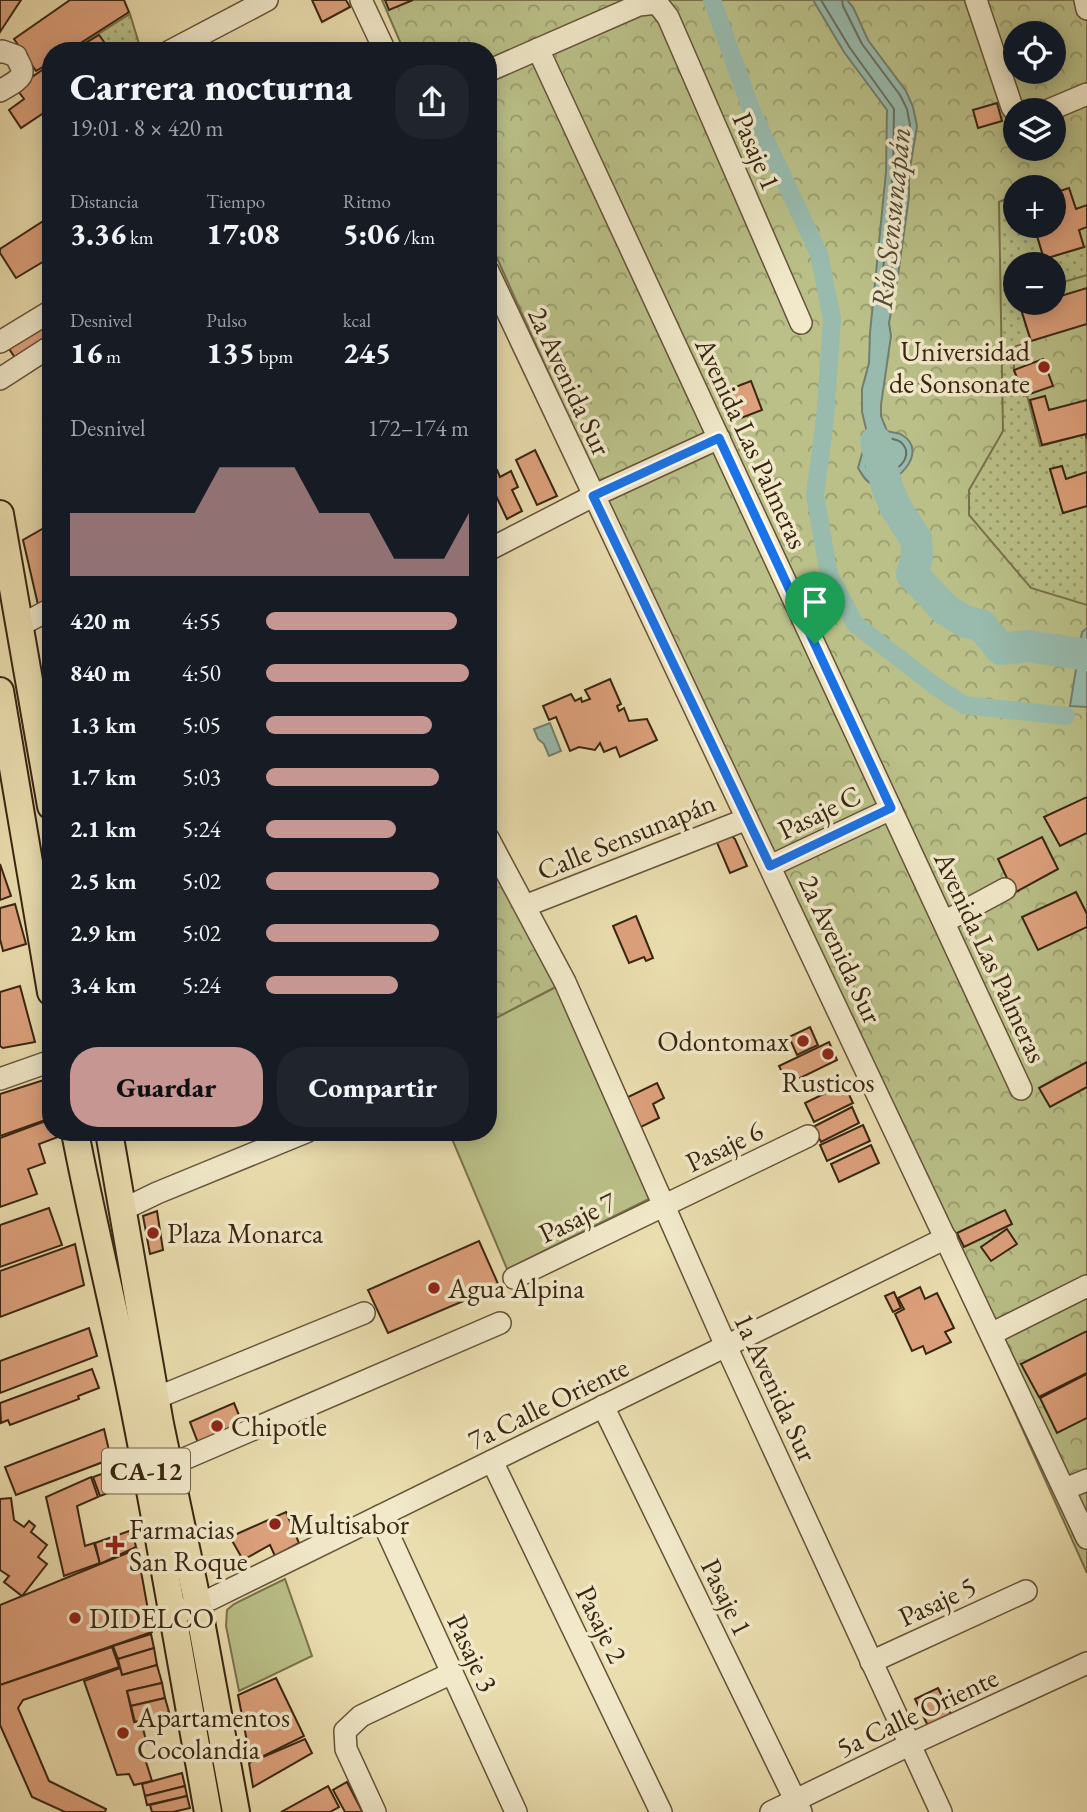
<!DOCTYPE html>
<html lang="es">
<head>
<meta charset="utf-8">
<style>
	:root { --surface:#171b24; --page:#20242c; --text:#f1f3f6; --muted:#9ea1a6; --accent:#c59692 }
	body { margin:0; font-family:"EB Garamond",serif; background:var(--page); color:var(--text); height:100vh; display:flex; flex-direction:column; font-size:26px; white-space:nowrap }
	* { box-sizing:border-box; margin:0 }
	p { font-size:23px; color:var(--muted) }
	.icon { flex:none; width:38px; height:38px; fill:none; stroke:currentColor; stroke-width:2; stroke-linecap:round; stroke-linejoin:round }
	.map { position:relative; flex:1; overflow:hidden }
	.sheet { position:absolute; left:42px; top:42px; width:455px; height:1099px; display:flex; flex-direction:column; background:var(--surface); border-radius:28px; box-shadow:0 4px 18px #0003 }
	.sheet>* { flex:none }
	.tools { position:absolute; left:1003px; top:21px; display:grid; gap:14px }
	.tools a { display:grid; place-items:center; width:63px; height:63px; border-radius:50%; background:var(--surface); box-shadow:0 4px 18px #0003; font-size:35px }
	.pin { position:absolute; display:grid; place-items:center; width:60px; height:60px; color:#fff; margin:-72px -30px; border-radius:50% 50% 50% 0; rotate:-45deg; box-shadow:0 0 7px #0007 }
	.pin .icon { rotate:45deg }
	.round { display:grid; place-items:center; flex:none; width:74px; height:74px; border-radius:28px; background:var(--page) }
	.overview { display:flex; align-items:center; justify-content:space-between; height:119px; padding:0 28px }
	h1 { font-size:38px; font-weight:800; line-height:52px }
	.metrics { display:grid; grid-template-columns:repeat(3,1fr); gap:10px; height:119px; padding:7px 28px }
	.metrics div { display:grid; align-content:center }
	.metrics b { font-size:30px; font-weight:800 }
	.metrics small { font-size:19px; font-weight:400 }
	.metrics p { font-size:19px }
	.chart { height:196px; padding:14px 28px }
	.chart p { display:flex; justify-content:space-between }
	.chart svg { width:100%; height:126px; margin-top:7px; fill:var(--accent); opacity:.7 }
	.cta { display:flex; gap:14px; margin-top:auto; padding:14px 28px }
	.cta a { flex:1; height:80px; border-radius:28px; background:var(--accent); color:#111; font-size:28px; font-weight:800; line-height:80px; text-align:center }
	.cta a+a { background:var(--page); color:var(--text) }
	ul { padding:0 28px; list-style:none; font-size:23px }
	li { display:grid; grid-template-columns:112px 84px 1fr; align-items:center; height:52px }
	li i { height:18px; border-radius:9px; background:var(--accent) }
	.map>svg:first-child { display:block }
	.grass { fill:#bac088; stroke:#7a724c; stroke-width:2 }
	.forest { fill:url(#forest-crowns); stroke:#7a724c; stroke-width:2; fill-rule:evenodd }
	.garden { fill:url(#garden-dots); stroke:#7a724c; stroke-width:2 }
	.water { fill:#98bbae; stroke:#727f6f; stroke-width:2 }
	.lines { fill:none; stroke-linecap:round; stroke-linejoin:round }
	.shore { stroke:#687060; stroke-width:2 }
	.canal { stroke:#98bbae; stroke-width:18 }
	.river { stroke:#98bbae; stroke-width:32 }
	.building { fill:#dda17c; stroke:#392511; stroke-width:2 }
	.minor-casing { stroke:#655338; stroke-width:24 }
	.major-casing { stroke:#392511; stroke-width:30 }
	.minor { stroke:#f1e9ca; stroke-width:21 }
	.major { stroke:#eaddae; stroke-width:26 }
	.route-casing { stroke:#fff; stroke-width:14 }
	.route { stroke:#1a73e8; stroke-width:9 }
	.poi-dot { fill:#8f2418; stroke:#f1e9ca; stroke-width:2.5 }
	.labels { text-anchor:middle; stroke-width:7; stroke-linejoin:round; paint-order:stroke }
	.shield { fill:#f1e9ca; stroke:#706048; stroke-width:2 }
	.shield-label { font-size:26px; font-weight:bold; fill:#392511 }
	.street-label { font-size:28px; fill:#392511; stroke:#f1e9ca }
	.poi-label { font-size:28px; fill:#392511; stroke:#f1e9ca; text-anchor:start }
	.water-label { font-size:30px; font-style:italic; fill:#514a38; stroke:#f1e9ca }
</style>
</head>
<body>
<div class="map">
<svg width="1087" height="1812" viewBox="0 0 1087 1812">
	<defs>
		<pattern id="forest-crowns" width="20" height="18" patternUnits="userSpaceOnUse" patternTransform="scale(1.75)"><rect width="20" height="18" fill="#bac088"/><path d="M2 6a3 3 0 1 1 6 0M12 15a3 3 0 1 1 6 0" fill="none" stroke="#989c6e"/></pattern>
		<pattern id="garden-dots" width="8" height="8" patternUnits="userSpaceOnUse" patternTransform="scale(1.75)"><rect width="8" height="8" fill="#bac088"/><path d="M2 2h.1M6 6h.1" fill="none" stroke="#989c6e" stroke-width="1.8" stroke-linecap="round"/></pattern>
	</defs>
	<rect width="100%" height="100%" fill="#eaddae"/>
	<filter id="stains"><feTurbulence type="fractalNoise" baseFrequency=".00286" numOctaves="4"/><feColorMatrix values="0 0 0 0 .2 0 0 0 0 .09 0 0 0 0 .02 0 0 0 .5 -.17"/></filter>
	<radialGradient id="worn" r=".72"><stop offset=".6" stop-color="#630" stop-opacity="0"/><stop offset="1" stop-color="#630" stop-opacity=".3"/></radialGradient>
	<g class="grass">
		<path d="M558,986l93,212 -144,71 -55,-130 -2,-7h38v-110z"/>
		<path d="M285,1579l27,77 -73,35 -13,-65 1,-16 7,-6z"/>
	</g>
	<g class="forest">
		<path d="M382,0h705v1573l-599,-1335v-187h-84zM1015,33h39v39h-39zM1015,110h39v39h-39zM1015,187h39v39h-39zM1015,264h39v39h-39z"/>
		<path d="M488,838l77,144 -77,40z"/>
	</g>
	<g class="garden">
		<path d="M130,14l10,33 -5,4h-64z"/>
		<path d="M1015,195v31h19l10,33 43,-13v29l-33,10v-21h-39v39h4l12,38 -17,6v23l10,26 3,-1 13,51 46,-12 1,38 -21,7 -4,-13 -12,4 13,43 24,-7v99l-56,-17 -62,-73v-25l34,-59 -4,-229z"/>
	</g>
	<g class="water">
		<path d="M813,0h34l6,7 15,33 38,51 7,16 4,19 -8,48v23l-11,78 -9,48 2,13 -10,69v11l6,15c5,2 11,1 15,4 29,17 -9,54 -29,49 -7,-1 -11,-10 -15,-16l4,-14 7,-13 -7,-29v-23l7,-26 1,-30 16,-161 1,-62 -43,-58z"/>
		<path d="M1087,628v79l-17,-1 12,-74z"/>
		<path d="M550,723l11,28 -12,5 -5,-12 -6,-5 -4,-10z"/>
	</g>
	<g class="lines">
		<g class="shore">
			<path d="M821,0l29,48 44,61 -1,63 -12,117 4,3 3,-2 3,-16 11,-78v-23l8,-48 -3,-16 -7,-14 -38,-51 -19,-38 -1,-6"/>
			<path d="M878,435c5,2 18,4 21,6 3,1 6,6 7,9 3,16 -19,25 -31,28l-3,-2 -6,-10z"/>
		</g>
		<path class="canal" d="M712,0l39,109 68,145 13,65 -7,100 -10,76 14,80 26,49 80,62 29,19 102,11"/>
		<path class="river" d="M876,442l11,45 9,21 20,31 1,18 -5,17 34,36 20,12 15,3 20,24 26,-3 60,9"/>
	</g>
	<g class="building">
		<path d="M0,0h21l-21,32z"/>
		<path d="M70,0h54l5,12 -61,39h-17v11l-15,9 -22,-32z"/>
		<path d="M312,0h34l4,7 -28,15z"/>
		<path d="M385,0h28l-24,10z"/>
		<path d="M99,35l8,11 -7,5h-18l-3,-4z"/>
		<path d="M51,64v44l-30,20 -12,-18 15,-11 -8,-11z"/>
		<path d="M997,103l5,18 -24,7 -5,-18z"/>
		<path d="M1069,188l7,21 11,-4v22l-8,3 5,17 -40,12 -10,-33h20v-33z"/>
		<path d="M51,216v41l-35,21 -16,-25v-4z"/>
		<path d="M1087,288v36l-56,17 -12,-38h35v-5z"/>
		<path d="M51,318v23l-34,20 -11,-17z"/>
		<path d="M1043,359l10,27 -29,10 -10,-26z"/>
		<path d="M751,381l11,29 -26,10 -11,-29z"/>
		<path d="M1045,396l4,14 38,-10v39l-1,-5 -44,11 -12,-45z"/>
		<path d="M535,450l22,46 -20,9 -21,-45z"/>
		<path d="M1062,466l4,13 21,-7v34l-24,7 -13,-44z"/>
		<path d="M497,470l3,7 11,-6 7,16 -6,3 10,21 -15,8 -19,-40v-5z"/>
		<path d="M51,524v79l-12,6 -16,-69z"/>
		<path d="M610,679l11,25 -4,2 2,5 5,-3 5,13 18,-2 10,21 -37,17 -4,-10 -12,5 -4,-9 -5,7 -16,-3 -9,4 -14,-34 -7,3 -6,-14 28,-12 4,7 6,-3 1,4 8,-3 -5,-9z"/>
		<path d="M1087,797v36l-27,13 -16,-29z"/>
		<path d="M729,834l6,5 12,27 -17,7 -15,-35z"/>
		<path d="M1042,837l16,32 -44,24 -16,-34z"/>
		<path d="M0,864l11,32 -11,4z"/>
		<path d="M1076,892l11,22v13l-49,23 -16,-33z"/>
		<path d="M15,904l11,40 -23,7 -3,-12v-31z"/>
		<path d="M636,916l17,42 -7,3 -2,-4 -15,6 -16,-37z"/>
		<path d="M20,986l15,56 -32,6 -3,-2v-54z"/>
		<path d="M810,1027l8,18 -21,10 -8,-18z"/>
		<path d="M829,1042l8,18 -49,24 -9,-18z"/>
		<path d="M1087,1062v25l-37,20 -11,-19z"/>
		<path d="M47,1079l4,13v26l-51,18v-42z"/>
		<path d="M657,1083l7,15 -11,6 6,14 -20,10 -13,-30z"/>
		<path d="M844,1084l9,19 -39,19 -9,-19z"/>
		<path d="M852,1107l7,16 -38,19 -8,-15z"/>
		<path d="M51,1119v13h5l2,5 -19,7 6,19 -17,6 9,25 -37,13v-69z"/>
		<path d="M863,1125l7,16 -43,20 -7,-16z"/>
		<path d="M871,1145l8,18 -40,19 -8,-18z"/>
		<path d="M49,1208l13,37 -62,22v-42z"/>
		<path d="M1005,1210l7,14 -48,23 -7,-14z"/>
		<path d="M157,1211l6,39 -13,4 -7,-38z"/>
		<path d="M1007,1229l10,15 -26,17 -10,-14z"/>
		<path d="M479,1241l20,45 -111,47 -20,-43z"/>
		<path d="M75,1244l9,41 -84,32v-46z"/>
		<path d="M920,1287l5,12 12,-6 17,35 -9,4 6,10 -25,12 -3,-8 -11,5 -17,-37 9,-5 -6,-11z"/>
		<path d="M894,1292l7,16 -8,4 -8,-16z"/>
		<path d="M89,1328l8,28 -97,37v-32z"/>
		<path d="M1087,1331v42l-48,24 -18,-33z"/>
		<path d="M92,1369l7,19 -21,8 1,3 -69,26 -2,-5 -7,3 -1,-20z"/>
		<path d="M1087,1374v44l-30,15 -17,-35z"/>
		<path d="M234,1403l11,27 -45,18 -10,-26z"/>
		<path d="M104,1429l7,30 -95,36 -11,-28z"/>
		<path d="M118,1468l7,19 -25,9 -7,-19z"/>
		<path d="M91,1477l7,20 -21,9 8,40 9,-3 6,20 -36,13 -18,-79z"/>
		<path d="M11,1498l3,22 10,7 5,-6 6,5 -4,6 16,13 -9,12 9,7 -25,32 -18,-14 5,-6 -9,-6v-71z"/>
		<path d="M286,1512l13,31 -24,13 -5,-11 -27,15 -13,-23z"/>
		<path d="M132,1530l4,17 -36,17 -5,-21z"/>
		<path d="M137,1549l15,83 -152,53v-80z"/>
		<path d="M151,1634l3,14 -36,11 -5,-13z"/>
		<path d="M112,1647l7,20 -96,33 -5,8 31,73 57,28 -1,3h-40l-33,-15 -32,-72v-40z"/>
		<path d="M154,1648l3,17 -35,10 -4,-16z"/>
		<path d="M157,1665l5,18 -35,8 7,31 7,-1 6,23 -6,2 11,35 -18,4 -5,-11 -12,1 -33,-94 36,-13 2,7z"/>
		<path d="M276,1678l28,58 -53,26 -13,-67z"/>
		<path d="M162,1683l3,15 -34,8 -4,-15z"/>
		<path d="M938,1688l13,26 -23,12 -13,-27z"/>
		<path d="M165,1698l4,14 -34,10 -4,-16z"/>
		<path d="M305,1739l7,14 -59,34 -4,-24z"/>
		<path d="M182,1773l3,13 -40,10 -3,-12z"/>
		<path d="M347,1782l15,29 -1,1h-16l-12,-22z"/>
		<path d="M185,1786l2,10 -40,9 -2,-9z"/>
		<path d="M328,1786l11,21 -9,5h-49z"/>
		<path d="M187,1796l3,12 -17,4h-21l-2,-7z"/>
	</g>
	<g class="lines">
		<defs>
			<g id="minor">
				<path d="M361,0l24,51"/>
				<path d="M976,0l36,107 3,4"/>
				<path d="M1085,0l2,9"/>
				<path d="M538,49l483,1040"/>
				<path d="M170,51l97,-51"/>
				<path d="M0,52l2,-1 14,5c1,4 7,12 6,16 0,8 -16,15 -22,19"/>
				<path d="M488,71l151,-66 18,-2 11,14 133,306"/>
				<path d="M1049,110l38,-16"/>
				<path d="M488,271l599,1267"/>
				<path d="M0,342l51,-31"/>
				<path d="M0,379l51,-33"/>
				<path d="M488,550l105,-54 126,-58"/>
				<path d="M19,626l32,-17"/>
				<path d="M488,838l77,144 161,364 215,466"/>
				<path d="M770,866l121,-57"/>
				<path d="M525,906l222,-87"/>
				<path d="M944,922l61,-33"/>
				<path d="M0,1079l51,-18"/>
				<path d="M124,1209l33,-16 149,-61"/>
				<path d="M514,1278l294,-142"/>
				<path d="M991,1334l96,-48"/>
				<path d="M156,1398l208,-85"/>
				<path d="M603,1406l198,406"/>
				<path d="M492,1461l169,351"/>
				<path d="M170,1465l330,-142"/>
				<path d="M1065,1489l22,-9"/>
				<path d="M380,1516l136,296"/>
				<path d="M184,1610l27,-11 735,-361"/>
				<path d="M871,1662l155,-71"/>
				<path d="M375,1812l-29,-63 -1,-18 16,-15 91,-43"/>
				<path d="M771,1812l138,-67 178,-82"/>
			</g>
			<g id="major">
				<path d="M0,514l51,292"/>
				<path d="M0,691l51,301"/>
				<path d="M75,1132c16,84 37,167 54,250 29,143 53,287 79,430"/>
				<path d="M109,1132l51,292 38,181 38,207"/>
			</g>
		</defs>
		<use href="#minor" class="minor-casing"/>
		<use href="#major" class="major-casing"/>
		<use href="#minor" class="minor"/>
		<use href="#major" class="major"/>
	</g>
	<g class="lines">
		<defs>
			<path id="route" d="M719,438l172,370 -121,58 -177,-370z"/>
		</defs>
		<use href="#route" class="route-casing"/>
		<use href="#route" class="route"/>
	</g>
	<g class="poi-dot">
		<circle cx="1044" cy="367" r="7"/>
		<circle cx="803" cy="1041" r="7"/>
		<circle cx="828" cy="1054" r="7"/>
		<circle cx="153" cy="1233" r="7"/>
		<circle cx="434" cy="1288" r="7"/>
		<circle cx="217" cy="1426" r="7"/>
		<circle cx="275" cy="1524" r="7"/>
		<path d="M111.5 1534.5h7v7h7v7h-7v7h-7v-7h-7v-7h7z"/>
		<circle cx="75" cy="1618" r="7"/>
		<circle cx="123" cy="1733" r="7"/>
	</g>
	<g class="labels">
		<rect class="shield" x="102" y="1448.5" width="88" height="45" rx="5"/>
		<g class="shield-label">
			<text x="146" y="1480">CA-12</text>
		</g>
		<g class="street-label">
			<text transform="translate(757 151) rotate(67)" y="10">Pasaje 1</text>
			<text transform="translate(570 381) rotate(65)" y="10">2a Avenida Sur</text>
			<text transform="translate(752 443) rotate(65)" y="10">Avenida Las Palmeras</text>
			<text transform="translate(819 812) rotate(-26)" y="10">Pasaje C</text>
			<text transform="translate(626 836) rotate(-22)" y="10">Calle Sensunapán</text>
			<text transform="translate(841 949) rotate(65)" y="10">2a Avenida Sur</text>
			<text transform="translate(991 957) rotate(65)" y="10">Avenida Las Palmeras</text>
			<text transform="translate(724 1146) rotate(-26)" y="10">Pasaje 6</text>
			<text transform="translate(577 1217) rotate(-26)" y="10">Pasaje 7</text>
			<text transform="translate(776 1387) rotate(65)" y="10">1a Avenida Sur</text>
			<text transform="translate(548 1403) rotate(-26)" y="10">7a Calle Oriente</text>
			<text transform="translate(727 1597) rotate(64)" y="10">Pasaje 1</text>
			<text transform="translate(937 1601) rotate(-25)" y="10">Pasaje 5</text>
			<text transform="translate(602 1624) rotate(64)" y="10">Pasaje 2</text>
			<text transform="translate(473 1653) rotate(65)" y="10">Pasaje 3</text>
			<text transform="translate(917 1712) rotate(-25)" y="10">5a Calle Oriente</text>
		</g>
		<g class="poi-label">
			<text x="1030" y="361" text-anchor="end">Universidad<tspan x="1030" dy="32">de Sonsonate</tspan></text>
			<text x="789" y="1051" text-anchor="end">Odontomax</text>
			<text x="828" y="1092" text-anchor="middle">Rusticos</text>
			<text x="167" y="1243">Plaza Monarca</text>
			<text x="448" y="1298">Agua Alpina</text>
			<text x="231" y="1436">Chipotle</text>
			<text x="289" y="1534">Multisabor</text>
			<text x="129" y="1539">Farmacias<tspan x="129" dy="32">San Roque</tspan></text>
			<text x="89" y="1628">DIDELCO</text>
			<text x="137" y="1727">Apartamentos<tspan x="137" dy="32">Cocolandia</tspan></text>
		</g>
		<g class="water-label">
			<text transform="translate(891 218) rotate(-84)" y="10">Río Sensunapán</text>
		</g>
	</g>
	<rect width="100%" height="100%" filter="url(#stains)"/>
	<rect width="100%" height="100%" fill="url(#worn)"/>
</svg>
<div class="tools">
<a><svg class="icon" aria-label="locate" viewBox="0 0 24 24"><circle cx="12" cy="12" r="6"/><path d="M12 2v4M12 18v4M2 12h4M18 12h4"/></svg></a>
<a><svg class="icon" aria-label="layers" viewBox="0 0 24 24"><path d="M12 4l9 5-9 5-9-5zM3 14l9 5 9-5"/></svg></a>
<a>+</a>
<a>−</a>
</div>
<div class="pin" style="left:815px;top:644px;background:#1e9e55"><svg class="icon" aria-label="arrive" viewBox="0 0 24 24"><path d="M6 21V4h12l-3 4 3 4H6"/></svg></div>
<section class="sheet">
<div class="overview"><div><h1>Carrera nocturna</h1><p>19:01 · 8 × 420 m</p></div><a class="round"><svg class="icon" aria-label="share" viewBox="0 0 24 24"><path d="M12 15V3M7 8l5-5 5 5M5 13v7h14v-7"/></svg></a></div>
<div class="metrics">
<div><p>Distancia</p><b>3.36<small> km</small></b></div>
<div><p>Tiempo</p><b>17:08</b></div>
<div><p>Ritmo</p><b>5:06<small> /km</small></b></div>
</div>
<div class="metrics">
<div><p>Desnivel</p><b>16<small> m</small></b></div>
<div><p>Pulso</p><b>135<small> bpm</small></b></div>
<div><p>kcal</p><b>245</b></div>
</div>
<div class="chart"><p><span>Desnivel</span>172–174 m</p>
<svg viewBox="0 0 160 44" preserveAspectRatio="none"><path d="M0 44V22L10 22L20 22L30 22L40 22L50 22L60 6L70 6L80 6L90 6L100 22L110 22L120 22L130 38L140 38L150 38L160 22V44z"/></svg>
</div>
<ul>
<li><b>420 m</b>4:55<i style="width:94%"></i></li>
<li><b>840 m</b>4:50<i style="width:100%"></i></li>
<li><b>1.3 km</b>5:05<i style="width:82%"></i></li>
<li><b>1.7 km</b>5:03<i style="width:85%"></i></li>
<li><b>2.1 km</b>5:24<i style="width:64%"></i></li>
<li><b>2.5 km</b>5:02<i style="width:85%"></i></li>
<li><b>2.9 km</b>5:02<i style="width:85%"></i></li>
<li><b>3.4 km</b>5:24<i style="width:65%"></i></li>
</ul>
<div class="cta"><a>Guardar</a><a>Compartir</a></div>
</section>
</div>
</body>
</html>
